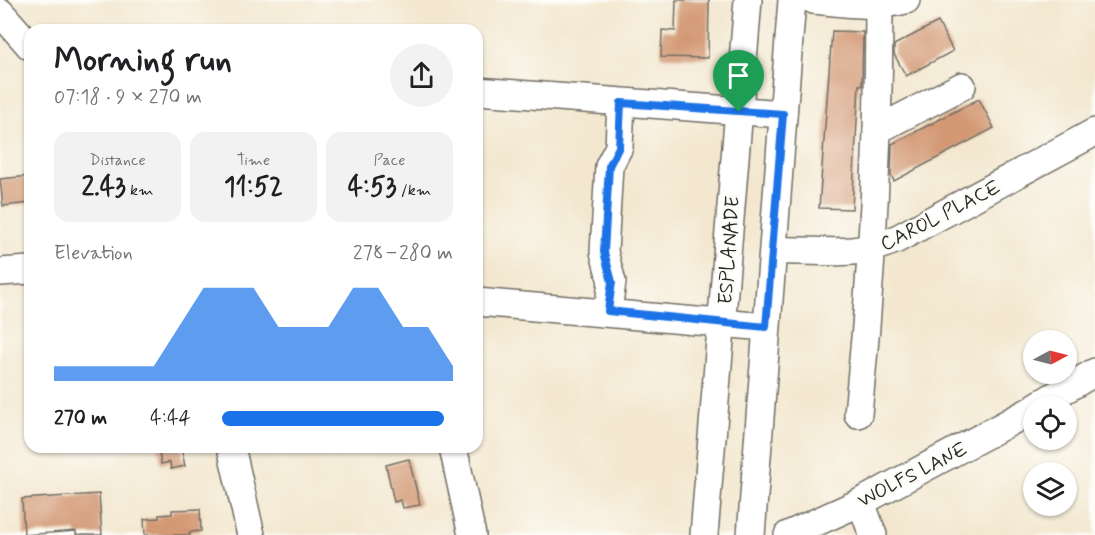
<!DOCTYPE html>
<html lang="en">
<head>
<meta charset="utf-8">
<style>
	:root { --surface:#fff; --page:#f2f2f2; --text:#202124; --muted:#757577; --accent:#1a73e8 }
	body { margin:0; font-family:Mynerve,sans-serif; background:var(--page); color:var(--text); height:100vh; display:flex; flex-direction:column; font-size:22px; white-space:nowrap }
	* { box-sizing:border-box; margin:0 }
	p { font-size:20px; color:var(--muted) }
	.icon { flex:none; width:33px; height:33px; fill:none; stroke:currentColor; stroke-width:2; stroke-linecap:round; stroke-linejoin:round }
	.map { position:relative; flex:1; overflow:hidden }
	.side { position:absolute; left:24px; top:24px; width:459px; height:429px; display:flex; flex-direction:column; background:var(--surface); border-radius:18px; box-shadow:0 2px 4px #0004 }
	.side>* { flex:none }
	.needle { width:39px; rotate:83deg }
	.buttons { position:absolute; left:1023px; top:330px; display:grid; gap:12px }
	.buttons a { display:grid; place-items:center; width:54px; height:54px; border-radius:50%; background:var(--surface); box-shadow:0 2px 4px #0004; font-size:30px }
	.pin { position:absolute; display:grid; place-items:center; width:51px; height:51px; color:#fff; margin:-62px -26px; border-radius:50% 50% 50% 0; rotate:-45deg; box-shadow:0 0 6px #0007 }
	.pin .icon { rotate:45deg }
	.round { display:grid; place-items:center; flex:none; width:63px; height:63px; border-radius:32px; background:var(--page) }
	.summary { display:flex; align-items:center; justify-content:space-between; height:102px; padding:0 30px }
	h1 { font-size:33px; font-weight:700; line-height:45px }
	.stats { display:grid; grid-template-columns:repeat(3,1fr); gap:9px; height:102px; padding:6px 30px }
	.stats div { display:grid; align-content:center; border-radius:15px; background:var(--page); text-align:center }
	.stats b { font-size:26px; font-weight:700 }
	.stats small { font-size:16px; font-weight:400 }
	.stats p { font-size:16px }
	.chart { height:168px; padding:12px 30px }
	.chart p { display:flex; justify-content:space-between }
	.chart svg { width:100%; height:108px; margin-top:6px; fill:var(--accent); opacity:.7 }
	ul { padding:0 30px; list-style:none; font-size:20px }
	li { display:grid; grid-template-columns:96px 72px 1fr; align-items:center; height:45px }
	li i { height:15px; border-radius:8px; background:var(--accent) }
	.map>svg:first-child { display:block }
	.building { fill:#d39975 }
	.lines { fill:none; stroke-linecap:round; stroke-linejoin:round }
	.minor-casing { stroke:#716d64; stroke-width:30 }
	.minor { stroke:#fff; stroke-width:27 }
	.route-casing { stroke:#fff; stroke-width:12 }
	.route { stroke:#1a73e8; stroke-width:8 }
	.labels { text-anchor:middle; stroke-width:5; stroke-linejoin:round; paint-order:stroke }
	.street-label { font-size:20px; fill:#2b2b2b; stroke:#fdfcf7 }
</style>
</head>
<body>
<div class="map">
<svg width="1095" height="535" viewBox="0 0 1095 535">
	<rect width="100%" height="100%" fill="#fdfcf7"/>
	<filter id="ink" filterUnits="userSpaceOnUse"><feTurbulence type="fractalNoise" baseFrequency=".0167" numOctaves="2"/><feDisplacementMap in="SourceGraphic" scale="12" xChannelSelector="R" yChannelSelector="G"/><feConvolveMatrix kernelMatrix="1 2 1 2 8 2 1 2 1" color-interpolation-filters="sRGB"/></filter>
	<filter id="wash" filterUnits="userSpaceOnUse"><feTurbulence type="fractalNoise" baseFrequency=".008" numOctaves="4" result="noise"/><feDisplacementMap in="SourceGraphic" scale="24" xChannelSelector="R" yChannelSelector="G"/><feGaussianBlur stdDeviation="1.35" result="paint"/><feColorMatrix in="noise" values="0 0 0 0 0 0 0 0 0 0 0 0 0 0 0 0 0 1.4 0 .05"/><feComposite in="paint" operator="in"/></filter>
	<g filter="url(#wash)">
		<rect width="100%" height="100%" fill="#f3e7cf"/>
		<g id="blocks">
			<g class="building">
				<path d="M676,0h33l-1,58 -47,-1 1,-27 13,1z"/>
				<path d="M938,22l15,29 -47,25 -12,-22v-9z"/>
				<path d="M832,31l31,1 -1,53h-3l-7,124 -33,-1z"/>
				<path d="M979,99l15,29 -100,53 -3,-6 1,-31z"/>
				<path d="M30,176v27l-27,3 -3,-27z"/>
				<path d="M158,447h23l4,19 -14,3 -1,-7 -9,2z"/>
				<path d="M409,459l11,46 -17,3 -2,-8 -7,2 -8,-37z"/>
				<path d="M99,494l3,41h-26v-4l-52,4 -2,-36z"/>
				<path d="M200,509l1,22 -11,1v3h-45l-1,-16 15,-1v-3l13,-1v-4z"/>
			</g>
		</g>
	</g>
	<g filter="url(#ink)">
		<use href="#blocks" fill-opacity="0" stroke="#716d64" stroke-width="1.5"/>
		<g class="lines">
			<defs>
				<g id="minor">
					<path d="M813,0c32,3 61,8 93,0"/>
					<path d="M0,12l30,34"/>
					<path d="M477,91l306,23"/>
					<path d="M877,130l85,-44"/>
					<path d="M774,251c48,-2 75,8 121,-11l200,-108"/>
					<path d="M0,272l30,-2"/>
					<path d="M477,302l289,25"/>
					<path d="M608,311l4,-29 -8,-30 5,-86 10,-19 2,-44"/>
					<path d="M1037,406l58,-34"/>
					<path d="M858,414c14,-136 21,-273 21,-409"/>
					<path d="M231,447l20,88"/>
					<path d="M453,447l19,88"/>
					<path d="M861,502l12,33"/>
					<path d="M704,535l44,-535"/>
					<path d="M751,535l41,-535"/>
					<path d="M788,535l73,-33 173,-93"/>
				</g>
			</defs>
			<use href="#minor" class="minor-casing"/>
			<use href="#minor" class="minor"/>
		</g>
	</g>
	<g class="lines" filter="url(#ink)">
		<defs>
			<path id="route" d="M621,103l162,11 -17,213 -158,-16 4,-29 -8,-30 5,-86 10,-19z"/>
		</defs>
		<use href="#route" class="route-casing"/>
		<use href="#route" class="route"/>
	</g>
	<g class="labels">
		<g class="street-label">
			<text transform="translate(940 215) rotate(-27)" y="7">CAROL PLACE</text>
			<text transform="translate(728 250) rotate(-86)" y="7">ESPLANADE</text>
			<text transform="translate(912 474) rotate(-27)" y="7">WOLFS LANE</text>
		</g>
	</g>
</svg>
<div class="buttons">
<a><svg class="needle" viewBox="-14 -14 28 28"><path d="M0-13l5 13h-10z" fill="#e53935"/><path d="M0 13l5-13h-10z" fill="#757577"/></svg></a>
<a><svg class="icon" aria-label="locate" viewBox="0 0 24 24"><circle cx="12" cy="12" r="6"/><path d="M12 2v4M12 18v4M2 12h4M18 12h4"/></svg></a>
<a><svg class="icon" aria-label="layers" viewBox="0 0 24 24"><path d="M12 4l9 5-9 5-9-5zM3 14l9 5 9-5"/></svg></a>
</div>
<div class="pin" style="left:739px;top:112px;background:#1e9e55"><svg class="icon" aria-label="arrive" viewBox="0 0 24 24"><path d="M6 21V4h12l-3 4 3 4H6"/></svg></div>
<section class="side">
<div class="summary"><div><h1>Morning run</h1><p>07:18 · 9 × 270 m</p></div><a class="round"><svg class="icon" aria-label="share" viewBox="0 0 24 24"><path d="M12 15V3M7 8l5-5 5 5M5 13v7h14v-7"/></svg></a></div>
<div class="stats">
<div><p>Distance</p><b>2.43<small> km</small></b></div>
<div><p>Time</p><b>11:52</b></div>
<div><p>Pace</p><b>4:53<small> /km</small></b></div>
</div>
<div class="chart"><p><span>Elevation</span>278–280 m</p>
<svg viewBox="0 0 160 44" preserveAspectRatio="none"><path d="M0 44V38L10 38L20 38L30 38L40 38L50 22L60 6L70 6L80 6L90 22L100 22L110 22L120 6L130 6L140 22L150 22L160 38V44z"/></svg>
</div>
<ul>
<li><b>270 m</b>4:44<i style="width:96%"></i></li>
</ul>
</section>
</div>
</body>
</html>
